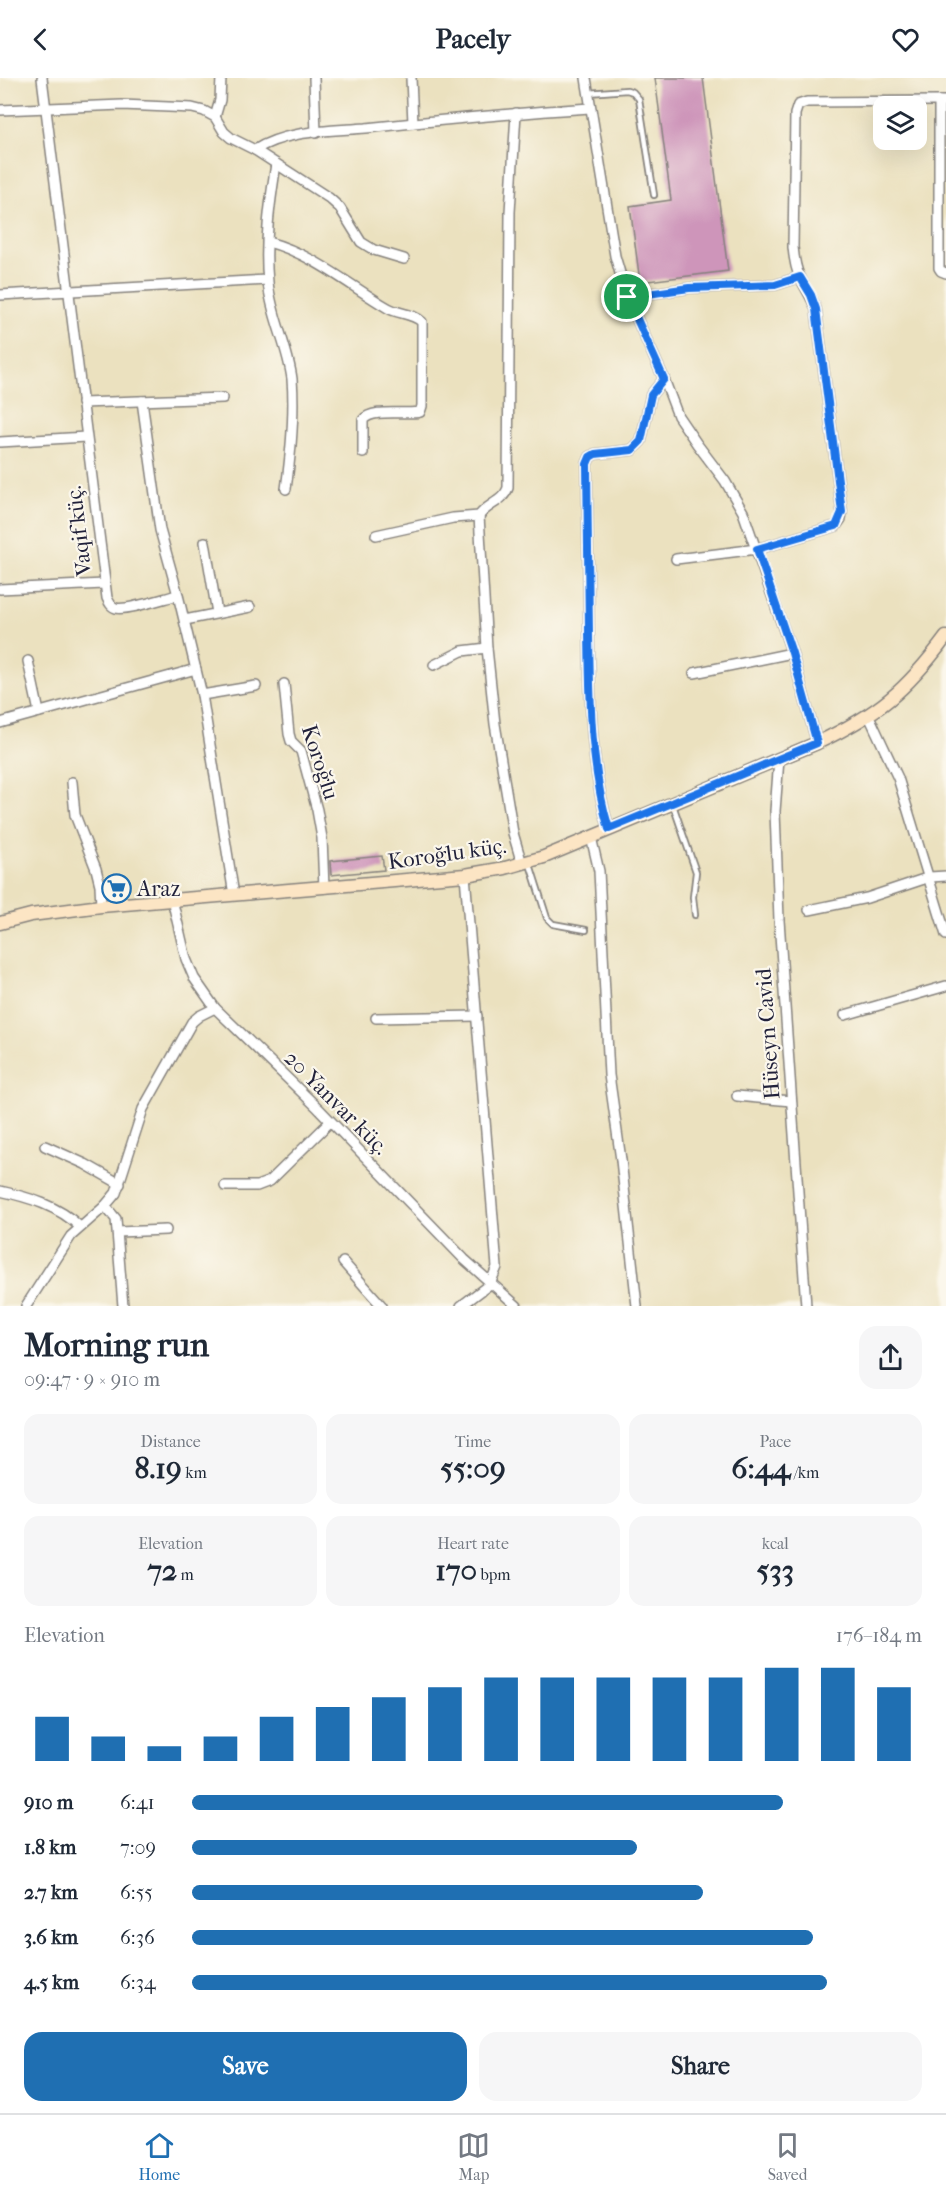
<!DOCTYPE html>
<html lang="en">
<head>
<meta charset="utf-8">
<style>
	:root { --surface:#fff; --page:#f6f6f7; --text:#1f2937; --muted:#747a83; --line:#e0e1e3; --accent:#1f6fb2 }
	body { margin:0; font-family:"IM FELL French Canon",serif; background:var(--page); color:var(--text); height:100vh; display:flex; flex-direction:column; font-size:22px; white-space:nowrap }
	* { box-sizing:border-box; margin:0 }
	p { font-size:20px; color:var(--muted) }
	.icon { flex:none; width:33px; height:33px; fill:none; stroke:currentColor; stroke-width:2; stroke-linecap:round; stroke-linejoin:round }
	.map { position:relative; height:1228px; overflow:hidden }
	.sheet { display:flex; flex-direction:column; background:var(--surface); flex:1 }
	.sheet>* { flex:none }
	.tools { position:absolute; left:873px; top:18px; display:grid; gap:12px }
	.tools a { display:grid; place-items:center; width:54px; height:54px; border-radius:12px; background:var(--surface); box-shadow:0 6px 24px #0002; font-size:30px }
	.pin { position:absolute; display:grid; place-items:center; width:51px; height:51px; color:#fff; margin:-26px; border:3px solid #fff; border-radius:50%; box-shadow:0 2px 6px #0007 }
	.round { display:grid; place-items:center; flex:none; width:63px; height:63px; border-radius:18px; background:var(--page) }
	.summary { display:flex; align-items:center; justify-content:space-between; height:102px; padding:0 24px }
	h1 { font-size:33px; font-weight:800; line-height:45px }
	.figures { display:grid; grid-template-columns:repeat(3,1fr); gap:9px; height:102px; padding:6px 24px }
	.figures div { display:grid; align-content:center; border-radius:15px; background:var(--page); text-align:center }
	.figures b { font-size:30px; font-weight:800 }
	.figures small { font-size:16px; font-weight:400 }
	.figures p { font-size:16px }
	.chart { height:168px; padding:12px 24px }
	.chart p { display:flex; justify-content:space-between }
	.chart svg { width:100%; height:108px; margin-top:6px; stroke:var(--accent); stroke-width:6 }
	.primary-button { display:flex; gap:12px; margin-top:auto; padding:12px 24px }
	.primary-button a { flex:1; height:69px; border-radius:18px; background:var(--accent); color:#fff; font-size:24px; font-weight:800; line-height:69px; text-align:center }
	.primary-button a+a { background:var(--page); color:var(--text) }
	ul { padding:0 24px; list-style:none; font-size:20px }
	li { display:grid; grid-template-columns:96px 72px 1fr; align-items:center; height:45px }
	li i { height:15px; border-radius:8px; background:var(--accent) }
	header { display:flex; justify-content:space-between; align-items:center; height:78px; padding:0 24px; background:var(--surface); font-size:27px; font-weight:800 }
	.tab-bar { display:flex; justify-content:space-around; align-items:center; height:84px; border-top:2px solid var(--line); background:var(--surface); font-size:16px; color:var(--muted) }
	.tab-bar a { display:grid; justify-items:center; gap:3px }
	.tab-bar .active { color:var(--accent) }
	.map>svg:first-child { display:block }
	.building { fill:#ce95ba }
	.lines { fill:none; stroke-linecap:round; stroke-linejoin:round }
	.lane-casing { stroke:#86827d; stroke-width:8 }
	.street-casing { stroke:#86827d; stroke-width:12 }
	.secondary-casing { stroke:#86827d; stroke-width:15 }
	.lane { stroke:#fff; stroke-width:4.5 }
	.street { stroke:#fff; stroke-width:9 }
	.secondary { stroke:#fce5c4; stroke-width:12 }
	.route-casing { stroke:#fff; stroke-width:12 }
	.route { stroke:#1a73e8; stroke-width:8 }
	.labels { text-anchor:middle; stroke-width:4.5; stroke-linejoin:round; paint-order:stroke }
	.street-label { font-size:22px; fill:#22223b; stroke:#fbf7ec }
	.poi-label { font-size:22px; fill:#22223b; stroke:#fbf7ec; text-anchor:start }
</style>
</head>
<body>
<header><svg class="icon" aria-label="back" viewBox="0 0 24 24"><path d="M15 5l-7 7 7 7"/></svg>Pacely<svg class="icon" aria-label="heart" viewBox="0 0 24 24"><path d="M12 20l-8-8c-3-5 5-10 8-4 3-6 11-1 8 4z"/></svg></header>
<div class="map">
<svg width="946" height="1228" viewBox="0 0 946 1228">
	<rect width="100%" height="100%" fill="#fbf7ec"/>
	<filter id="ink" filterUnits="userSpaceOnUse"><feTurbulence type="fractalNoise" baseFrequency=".0167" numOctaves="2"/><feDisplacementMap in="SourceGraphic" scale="12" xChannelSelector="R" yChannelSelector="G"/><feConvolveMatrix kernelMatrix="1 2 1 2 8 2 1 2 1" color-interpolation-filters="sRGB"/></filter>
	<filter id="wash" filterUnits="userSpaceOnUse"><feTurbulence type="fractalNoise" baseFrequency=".008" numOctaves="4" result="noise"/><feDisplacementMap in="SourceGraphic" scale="24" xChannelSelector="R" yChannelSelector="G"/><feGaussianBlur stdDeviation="1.35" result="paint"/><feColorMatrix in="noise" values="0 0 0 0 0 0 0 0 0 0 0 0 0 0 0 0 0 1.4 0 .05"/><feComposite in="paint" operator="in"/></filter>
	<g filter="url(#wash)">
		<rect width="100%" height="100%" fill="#ebe1bf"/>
		<g id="blocks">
			<g class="building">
				<path d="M655,0h48l25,193 -88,11 -10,-76 41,-6z"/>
				<path d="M382,778l2,14 -53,5 -1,-14z"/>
			</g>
		</g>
	</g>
	<g filter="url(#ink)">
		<use href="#blocks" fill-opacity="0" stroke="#86827d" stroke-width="1.5"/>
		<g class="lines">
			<defs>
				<g id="lane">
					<path d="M588,15l39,-3 6,2 6,7 15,96"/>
					<path d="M673,727l23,67 -3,25 2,18"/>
					<path d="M529,783l18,57 6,6 33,6"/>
				</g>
				<g id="street">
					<path d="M42,0l65,520c2,4 4,9 9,10 10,3 49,-10 62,-13l24,100 32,200"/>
					<path d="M314,0l2,55"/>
					<path d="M411,0l2,45"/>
					<path d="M586,0l29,178 12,41 37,82 14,37 19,28 28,37 18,31 49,141 25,90"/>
					<path d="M946,23h-7v167l2,3 5,2"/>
					<path d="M0,32l122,-5 70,3 12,3 11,6 9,15 7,6 24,12c31,-20 75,-19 111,-22 75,-8 149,-15 224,-20"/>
					<path d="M215,39l5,-17 1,-22"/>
					<path d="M255,72l74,48 11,10 21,34 13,8 30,9"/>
					<path d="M276,86c-6,38 -12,79 -8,118 3,34 20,64 24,97 3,37 -1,74 -6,110"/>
					<path d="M268,164c45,12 81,43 120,66 10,6 25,5 34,14v84l-2,6c-15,3 -48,-4 -57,8v33"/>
					<path d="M0,217l267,-15"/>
					<path d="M627,219l62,-9 86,-3 25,-8"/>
					<path d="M142,323l18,129 18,65"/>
					<path d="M82,325l141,-5"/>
					<path d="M0,364l86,-5"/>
					<path d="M479,438l8,132 8,76 18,109 9,31"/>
					<path d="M376,457l77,-17 26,-2c8,-12 24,-14 29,-28l2,-276 6,-99"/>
					<path d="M205,464l12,71"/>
					<path d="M676,481l81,-10 79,-23 5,-7 1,-7 -26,-203c-5,-14 -10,-19 -16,-32 -5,-9 -6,-20 -7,-30l2,-133 3,-9 9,-3 132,-1"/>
					<path d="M0,511l104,-5"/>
					<path d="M185,542l65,-13"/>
					<path d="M28,583l11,51"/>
					<path d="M434,587l28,-14 25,-3"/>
					<path d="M694,595l98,-20"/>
					<path d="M284,606l5,50 2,7 10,10 16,59 5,28 2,50"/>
					<path d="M202,617l54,-9"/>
					<path d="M869,638l29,62 48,157"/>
					<path d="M0,645l196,-54"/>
					<path d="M779,681l-4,52 4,109 27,386"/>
					<path d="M72,704l3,33 21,54 4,16 1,21"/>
					<path d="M609,751c-19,-63 -19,-131 -20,-196 -1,-56 -1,-113 -2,-169l3,-7 5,-3 37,-4 9,-9 10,-46 13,-16"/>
					<path d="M591,759l8,34 10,204 12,85 16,146"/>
					<path d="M172,821l14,60 8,19 21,30 103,100 146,151 53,47"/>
					<path d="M809,832l58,-12 63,-21 16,-1"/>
					<path d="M845,937l101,-29"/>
					<path d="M376,940l101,-2"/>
					<path d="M737,1018l54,5"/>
					<path d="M45,1068l40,18 35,20"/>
					<path d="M225,1108h32l13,-5 60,-59"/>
					<path d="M0,1113c28,6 59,15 80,36"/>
					<path d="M105,1128l11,13 7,87"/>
					<path d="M118,1154l48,-2"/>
					<path d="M343,1184l39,44"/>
					<path d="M26,1228l45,-70 34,-30 11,-13 27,-84 49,-87 7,-6 16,-8"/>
					<path d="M461,1228l29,-22 7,-17 -32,-392"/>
				</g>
				<path id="secondary" d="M0,845l31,-8 70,-9 364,-31 40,-7 39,-11 273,-114c61,-29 89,-52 129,-106"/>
			</defs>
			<use href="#lane" class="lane-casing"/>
			<use href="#street" class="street-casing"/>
			<use href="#secondary" class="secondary-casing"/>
			<use href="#lane" class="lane"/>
			<use href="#street" class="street"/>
			<use href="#secondary" class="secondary"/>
		</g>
	</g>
	<g class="lines" filter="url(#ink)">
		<defs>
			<path id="route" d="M800,199l11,18 5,14 26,203 -6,14 -79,23 35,104 25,90 -208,86c-19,-63 -19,-131 -20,-196 -1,-56 -1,-113 -2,-169l3,-7 5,-3 37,-4 9,-9 10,-46 13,-16 -37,-82 62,-9 86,-3z"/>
		</defs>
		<use href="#route" class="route-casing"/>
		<use href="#route" class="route"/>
	</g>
	<defs>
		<symbol id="supermarket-ring" viewBox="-11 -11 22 22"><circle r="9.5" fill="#fbf7ec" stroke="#1f6fb2" stroke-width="1.5"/><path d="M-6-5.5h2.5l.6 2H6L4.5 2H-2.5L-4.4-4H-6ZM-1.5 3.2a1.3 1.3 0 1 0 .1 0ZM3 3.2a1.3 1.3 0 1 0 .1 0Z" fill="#1f6fb2"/></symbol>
	</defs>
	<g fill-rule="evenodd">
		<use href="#supermarket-ring" x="100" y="794" width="33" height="33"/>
	</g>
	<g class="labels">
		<g class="street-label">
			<text transform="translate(78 453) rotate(-97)" y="8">Vaqif küç.</text>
			<text transform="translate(321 684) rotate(72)" y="8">Koroğlu</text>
			<text transform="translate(447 775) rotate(-8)" y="8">Koroğlu küç.</text>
			<text transform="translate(767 956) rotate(-94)" y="8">Hüseyn Cavid</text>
			<text transform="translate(337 1024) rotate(45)" y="8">20 Yanvar küç.</text>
		</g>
		<g class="poi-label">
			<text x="137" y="818">Araz</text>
		</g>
	</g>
</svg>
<div class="tools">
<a><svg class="icon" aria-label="layers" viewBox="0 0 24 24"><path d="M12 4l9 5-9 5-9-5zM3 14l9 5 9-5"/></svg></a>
</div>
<div class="pin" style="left:627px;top:219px;background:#1e9e55"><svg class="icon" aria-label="arrive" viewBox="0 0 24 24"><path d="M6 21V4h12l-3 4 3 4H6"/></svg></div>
</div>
<section class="sheet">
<div class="summary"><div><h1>Morning run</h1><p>09:47 · 9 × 910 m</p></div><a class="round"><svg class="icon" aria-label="share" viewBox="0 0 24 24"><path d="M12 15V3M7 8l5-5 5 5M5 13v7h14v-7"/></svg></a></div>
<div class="figures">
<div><p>Distance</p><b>8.19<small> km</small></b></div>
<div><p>Time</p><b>55:09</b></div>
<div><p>Pace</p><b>6:44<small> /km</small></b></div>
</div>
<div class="figures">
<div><p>Elevation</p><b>72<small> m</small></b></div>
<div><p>Heart rate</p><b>170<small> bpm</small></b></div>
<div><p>kcal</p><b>533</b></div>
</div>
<div class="chart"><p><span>Elevation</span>176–184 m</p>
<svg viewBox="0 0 160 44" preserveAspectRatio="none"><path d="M5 44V26M15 44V34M25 44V38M35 44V34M45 44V26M55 44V22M65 44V18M75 44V14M85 44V10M95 44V10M105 44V10M115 44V10M125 44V10M135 44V6M145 44V6M155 44V14"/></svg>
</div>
<ul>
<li><b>910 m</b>6:41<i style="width:81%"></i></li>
<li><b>1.8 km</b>7:09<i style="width:61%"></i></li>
<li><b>2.7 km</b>6:55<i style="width:70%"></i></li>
<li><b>3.6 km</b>6:36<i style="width:85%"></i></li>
<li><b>4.5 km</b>6:34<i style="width:87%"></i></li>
</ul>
<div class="primary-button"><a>Save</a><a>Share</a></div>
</section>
<nav class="tab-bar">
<a class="active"><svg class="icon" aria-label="home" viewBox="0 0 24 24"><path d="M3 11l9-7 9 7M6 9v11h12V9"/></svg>Home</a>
<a><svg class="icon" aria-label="map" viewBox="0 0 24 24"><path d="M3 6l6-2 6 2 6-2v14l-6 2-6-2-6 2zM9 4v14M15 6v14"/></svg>Map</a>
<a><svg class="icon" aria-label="saved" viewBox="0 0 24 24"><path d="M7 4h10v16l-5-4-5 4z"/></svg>Saved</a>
</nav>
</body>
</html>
